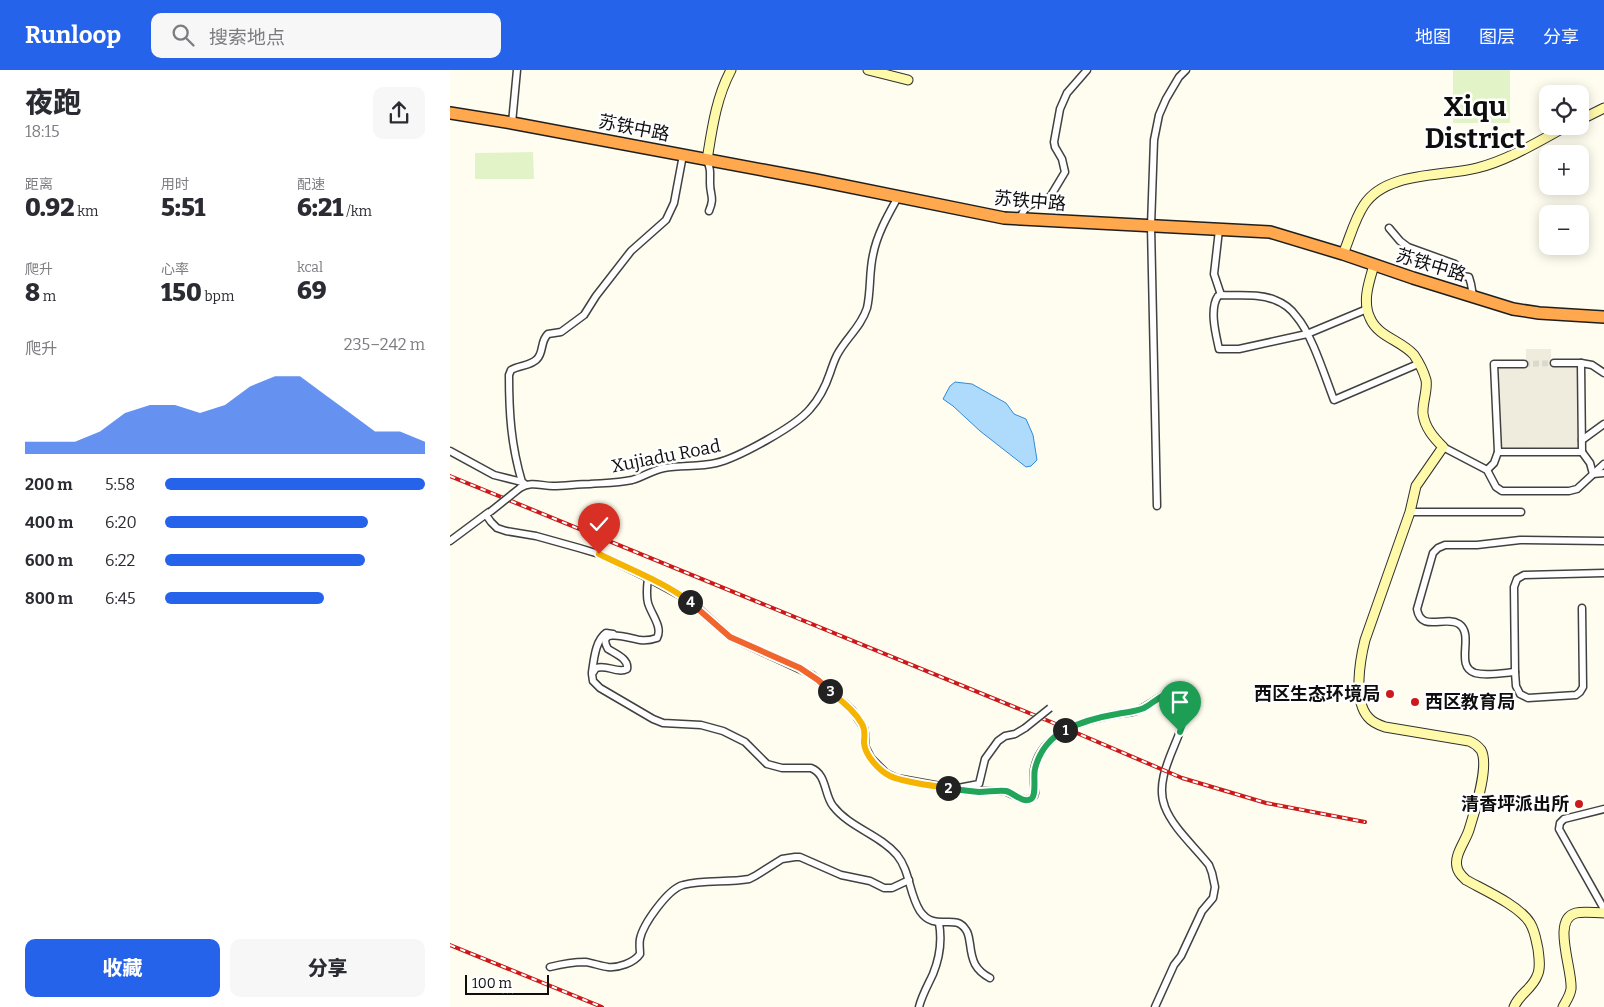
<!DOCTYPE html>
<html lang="zh">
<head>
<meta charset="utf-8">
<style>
	:root { --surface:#fff; --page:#f7f7f7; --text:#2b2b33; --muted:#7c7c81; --accent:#2563eb }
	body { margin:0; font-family:Bitter,"Noto Sans SC",serif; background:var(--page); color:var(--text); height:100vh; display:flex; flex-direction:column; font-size:19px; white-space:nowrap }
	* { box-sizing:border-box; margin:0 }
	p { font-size:16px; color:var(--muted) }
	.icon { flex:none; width:28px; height:28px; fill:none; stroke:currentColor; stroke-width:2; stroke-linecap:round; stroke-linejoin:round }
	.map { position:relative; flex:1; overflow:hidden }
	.drawer { display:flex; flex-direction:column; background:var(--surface); width:450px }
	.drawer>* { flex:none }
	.fabs { position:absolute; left:1089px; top:15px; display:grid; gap:10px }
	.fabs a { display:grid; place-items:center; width:50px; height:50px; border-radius:10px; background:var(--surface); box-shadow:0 2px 12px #0003; font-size:25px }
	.scale { position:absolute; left:15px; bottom:12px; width:84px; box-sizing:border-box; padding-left:5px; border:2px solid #0e0e0e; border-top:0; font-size:14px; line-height:18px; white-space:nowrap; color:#0e0e0e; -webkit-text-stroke:4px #fff; paint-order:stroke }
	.pin { position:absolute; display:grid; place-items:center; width:42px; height:42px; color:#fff; margin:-51px -21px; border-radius:50% 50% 50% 0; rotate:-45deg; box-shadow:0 0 5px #0007 }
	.pin .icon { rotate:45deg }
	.km { position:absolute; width:25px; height:25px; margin:-12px; border-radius:50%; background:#222; color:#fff; font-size:14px; line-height:25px; text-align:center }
	.round { display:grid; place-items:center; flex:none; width:52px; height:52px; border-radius:10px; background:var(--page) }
	.summary { display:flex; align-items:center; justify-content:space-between; height:85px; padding:0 25px }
	h1 { font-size:28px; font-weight:800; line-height:38px }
	.stats { display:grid; grid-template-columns:repeat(3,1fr); gap:8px; height:85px; padding:5px 25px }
	.stats div { display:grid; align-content:center }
	.stats b { font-size:25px; font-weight:800 }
	.stats small { font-size:14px; font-weight:400 }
	.stats p { font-size:14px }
	.chart { height:140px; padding:10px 25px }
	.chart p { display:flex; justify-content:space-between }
	.chart svg { width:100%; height:90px; margin-top:5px; fill:var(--accent); opacity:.7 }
	.cta { display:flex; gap:10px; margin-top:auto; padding:10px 25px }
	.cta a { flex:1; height:58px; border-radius:10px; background:var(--accent); color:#fff; font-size:20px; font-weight:800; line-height:58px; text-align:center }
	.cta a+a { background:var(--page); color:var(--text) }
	ul { padding:0 25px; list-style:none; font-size:16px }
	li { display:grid; grid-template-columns:80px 60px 1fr; align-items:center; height:38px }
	li i { height:12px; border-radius:6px; background:var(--accent) }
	header { display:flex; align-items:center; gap:30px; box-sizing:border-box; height:70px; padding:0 25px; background:var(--accent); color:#fff }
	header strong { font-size:24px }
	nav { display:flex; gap:28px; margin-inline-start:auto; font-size:18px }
	.search { width:350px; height:45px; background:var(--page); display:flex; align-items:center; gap:12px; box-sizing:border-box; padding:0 18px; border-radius:10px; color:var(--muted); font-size:19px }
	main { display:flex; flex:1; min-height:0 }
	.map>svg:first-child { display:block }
	.pitch { fill:#e2f4c7 }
	.plaza { fill:#f0ecdd }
	.water { fill:#aedafc; stroke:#2f8cda }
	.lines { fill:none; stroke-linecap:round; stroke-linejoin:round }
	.street-tunnel { stroke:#dbd9cd; stroke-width:6; stroke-dasharray:6 3; stroke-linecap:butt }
	.street-casing { stroke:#414141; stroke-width:9 }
	.secondary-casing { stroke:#303030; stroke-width:11 }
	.highway-casing { stroke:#1f1f1f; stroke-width:14 }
	.street { stroke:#fff; stroke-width:6 }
	.secondary { stroke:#fffaaa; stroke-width:9 }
	.highway { stroke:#ffa84d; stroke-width:11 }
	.rail-casing { stroke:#cb1a19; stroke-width:4 }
	.rail { stroke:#fff; stroke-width:2; stroke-dasharray:5.5; stroke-linecap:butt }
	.street-bridge-casing { stroke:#414141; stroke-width:9; stroke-linecap:butt }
	.street-bridge { stroke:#fff; stroke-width:6 }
	.split-1-casing { stroke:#fff; stroke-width:10 }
	.split-2-casing { stroke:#fff; stroke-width:10 }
	.split-3-casing { stroke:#fff; stroke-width:10 }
	.split-4-casing { stroke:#fff; stroke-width:10 }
	.split-5-casing { stroke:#fff; stroke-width:10 }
	.split-1 { stroke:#22a559; stroke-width:6 }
	.split-2 { stroke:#22a559; stroke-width:6 }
	.split-3 { stroke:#f5b400; stroke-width:6 }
	.split-4 { stroke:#f0652b; stroke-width:6 }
	.split-5 { stroke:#f5b400; stroke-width:6 }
	.poi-dot { fill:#cb1a19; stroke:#fff; stroke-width:2 }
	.labels { text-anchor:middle; stroke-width:5; stroke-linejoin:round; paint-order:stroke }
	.street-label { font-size:18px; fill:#0e0e0e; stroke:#fff }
	.poi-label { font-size:18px; font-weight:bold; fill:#0e0e0e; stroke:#fff; text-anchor:end }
	.town-label { font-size:28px; font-weight:bold; fill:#0e0e0e; stroke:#fff }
</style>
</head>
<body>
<header>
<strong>Runloop</strong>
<div class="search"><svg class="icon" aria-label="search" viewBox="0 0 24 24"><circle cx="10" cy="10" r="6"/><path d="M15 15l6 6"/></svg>搜索地点</div>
<nav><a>地图</a><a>图层</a><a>分享</a></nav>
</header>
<main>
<section class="drawer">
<div class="summary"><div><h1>夜跑</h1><p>18:15</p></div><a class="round"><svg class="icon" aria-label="share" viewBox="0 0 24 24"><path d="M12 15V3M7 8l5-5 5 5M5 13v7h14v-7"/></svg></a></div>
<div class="stats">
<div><p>距离</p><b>0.92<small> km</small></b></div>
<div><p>用时</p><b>5:51</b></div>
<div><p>配速</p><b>6:21<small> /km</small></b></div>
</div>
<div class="stats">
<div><p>爬升</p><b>8<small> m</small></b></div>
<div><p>心率</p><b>150<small> bpm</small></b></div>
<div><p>kcal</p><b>69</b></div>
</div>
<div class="chart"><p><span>爬升</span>235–242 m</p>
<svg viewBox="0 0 160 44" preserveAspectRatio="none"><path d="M0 44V38L10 38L20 38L30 33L40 24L50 20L60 20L70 24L80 20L90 11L100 6L110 6L120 15L130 24L140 33L150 33L160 38V44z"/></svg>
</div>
<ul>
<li><b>200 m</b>5:58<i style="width:100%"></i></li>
<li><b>400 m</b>6:20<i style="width:78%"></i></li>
<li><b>600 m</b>6:22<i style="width:77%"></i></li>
<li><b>800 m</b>6:45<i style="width:61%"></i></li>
</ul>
<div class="cta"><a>收藏</a><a>分享</a></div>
</section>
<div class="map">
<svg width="1154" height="937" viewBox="0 0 1154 937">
	<rect width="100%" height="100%" fill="#fffdef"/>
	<g class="pitch">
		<rect x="1003" y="0" width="57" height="53"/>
		<path d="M83,82l1,27h-59v-26z"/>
	</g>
	<path class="plaza" d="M1076,279h25v18h26l1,80 -78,1 -1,-81h27z"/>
	<path class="water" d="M505,312l17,2 34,19 8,11 12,5 7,16 4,25 -6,6 -5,1 -46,-36 -27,-25 -10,-7 7,-13z"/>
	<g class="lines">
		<path class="street-tunnel" d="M1074,294l30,-1"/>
		<defs>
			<g id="street">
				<path d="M62,53l5,-53"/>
				<path d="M257,90c4,10 3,13 3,23 0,13 5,14 -1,28"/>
				<path d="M570,149c6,-19 16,-14 30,-22l15,-25 -3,-13 -7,-12 -1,-5 6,-33 7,-16 20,-23"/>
				<path d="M939,158l11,13 8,6 47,17 1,11 13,2 2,7 2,12"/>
				<path d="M769,160l-5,44 7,21"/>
				<path d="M917,239l-60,25 -68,15h-20c-3,-14 -10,-40 -1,-53l3,-1c17,1 38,-2 54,5 8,3 16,9 21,16 16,18 29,61 38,84l84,-36"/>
				<path d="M1131,293l11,2 12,8"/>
				<path d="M1132,370l22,-16"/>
				<path d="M993,377l44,23 9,17 6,4h67l8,-2 27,-25"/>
				<path d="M0,381l44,24 28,7"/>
				<path d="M1048,382h84l-1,-89h-27"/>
				<path d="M1132,382l8,11 3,11 11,-1"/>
				<path d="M1037,400l7,-7 4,-11 -4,-88h30"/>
				<path d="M75,414l-3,-2c-11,-37 -13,-69 -13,-107l2,-5c8,-5 20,-4 26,-11 7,-7 3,-18 11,-25l13,-2 23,-17 12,-19 35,-45 35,-31 8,-17 9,-48"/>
				<path d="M70,418c11,-7 21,-2 33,-2 12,0 25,-2 37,-2 14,-1 28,-1 42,-4 11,-3 21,-10 32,-12 17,-3 35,-1 52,-5 22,-5 80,-37 94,-54 9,-10 16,-24 20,-36 2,-6 4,-12 7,-18 9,-17 24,-28 30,-47 4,-17 2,-36 6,-53 4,-21 15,-40 25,-58"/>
				<path d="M707,436l-6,-280 3,-86 5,-25 7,-16 13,-22 7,-7"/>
				<path d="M960,442h111"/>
				<path d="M36,445l5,7 6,6 9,3 30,5 43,12 20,6 49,24 35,19 14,10 33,30 82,38 40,35 12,18 1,6v12l6,12 15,15 10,5 72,13h37l16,8 8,1 5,-4 1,-3c-1,-7 -2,-15 -1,-23 7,-38 50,-50 83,-56 7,-1 13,-1 19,-3 16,-5 35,-30 51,-14 2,10 -1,17 -4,26 -8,26 -29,57 -18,84 8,21 30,40 44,58l3,8 3,14 -2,11 -11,13 -21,45 -7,9 -19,42"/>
				<path d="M0,471l39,-29"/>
				<path d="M198,508c-1,8 -2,17 0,25 3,11 15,24 9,35 -6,2 -11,3 -17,2 -8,-1 -45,-14 -32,9 8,5 21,10 19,20 -10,5 -20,-5 -31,-1l-4,6 1,7 7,7 53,31 10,4 38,2 22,6 22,11 22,22 15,4h29c16,6 13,27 22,38 17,22 46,28 64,49 13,16 12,39 23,56 15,22 35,1 46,19 3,4 3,9 4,14 2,17 5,26 20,34"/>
				<path d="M1132,538l1,79 -3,5 -4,3 -48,3 -8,-4 -4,-8 -1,-14 -1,-85 3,-8 7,-4 80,-2"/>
				<path d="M142,602c2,-12 3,-31 14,-39l7,1"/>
				<path d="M1065,602c-12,1 -28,4 -40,1 -21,-7 0,-38 -16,-49 -14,-9 -38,9 -42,-15l16,-56 5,-5 7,-3h32l43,-5 84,1"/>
				<path d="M508,718l21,-4 6,-25 13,-18 7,-5 10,-2 10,-6"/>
				<path d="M1154,739l-40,10 -4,4 -1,6 45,80"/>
				<path d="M100,897c12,-3 23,-5 35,-5 8,1 15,4 23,5 10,1 26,-4 32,-13 0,-5 -1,-10 0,-15 3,-15 28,-50 43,-54 20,-6 44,-2 66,-6l6,-3 27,-17 13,-2h5l41,18 29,6 14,7h8l17,-8"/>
				<path d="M469,937c3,-12 9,-22 14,-33 7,-17 9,-34 6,-51"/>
			</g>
			<g id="secondary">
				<path d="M418,0l40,10"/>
				<path d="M1130,50l24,-12"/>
				<path d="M257,90c5,-31 9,-62 24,-90"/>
				<path d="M893,184c7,-16 11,-34 21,-49 22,-34 79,-28 113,-37 32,-8 62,-27 90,-42"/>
				<path d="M924,195c-5,17 -12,36 -4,53 8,19 31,22 44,37 4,6 10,18 12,25 2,9 -4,24 -3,34 2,14 11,24 20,33l-27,39 -6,26 -45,128c-5,20 -12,60 3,77 4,5 11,8 17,10l84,14c5,2 9,5 12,9 9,16 -7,63 -12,80 -4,12 -15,25 -12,37 1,6 5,9 9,13 18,10 54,26 64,43 5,8 6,17 8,26 1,9 3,19 -1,27 -5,13 -18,18 -23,31"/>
				<path d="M1113,937c3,-6 7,-11 8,-18 2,-19 -20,-70 5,-76 9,-2 19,0 28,0"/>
			</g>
			<path id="highway" d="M0,43l62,10 304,57 188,38 266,14 73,22 70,24 100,31 26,4 65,4"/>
		</defs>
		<use href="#street" class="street-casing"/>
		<use href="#secondary" class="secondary-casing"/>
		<use href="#highway" class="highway-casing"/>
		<use href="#street" class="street"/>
		<use href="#secondary" class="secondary"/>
		<use href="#highway" class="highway"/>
		<defs>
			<g id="rail">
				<path d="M0,406l601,246 131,56 84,25 99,19"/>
				<path d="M0,875l152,62"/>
			</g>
		</defs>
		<use href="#rail" class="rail-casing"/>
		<use href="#rail" class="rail"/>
		<defs>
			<g id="street-bridge">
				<path d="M40,442l30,-24"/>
				<path d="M575,658l25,-20"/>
			</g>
		</defs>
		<use href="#street-bridge" class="street-bridge-casing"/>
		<use href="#street-bridge" class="street-bridge"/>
	</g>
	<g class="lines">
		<defs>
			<path id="split-1" d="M615,660c16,-8 34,-13 52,-16 9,-2 18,-2 27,-6 10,-5 29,-25 41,-13 8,9 -2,28 -5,37"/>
			<path id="split-2" d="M498,718c10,2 20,3 31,4 9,0 19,-2 27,-1 8,2 17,13 25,8 6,-4 2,-23 4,-30 4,-17 15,-31 30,-39"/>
			<path id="split-3" d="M380,621c12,11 24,19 32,33 4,7 2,12 2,19 1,13 16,28 26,33 12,6 44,10 58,12"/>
			<path id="split-4" d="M240,532l40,35 70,31 18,12 12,11"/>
			<path id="split-5" d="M149,484c30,15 65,28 91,48"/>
		</defs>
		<use href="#split-1" class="split-1-casing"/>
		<use href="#split-2" class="split-2-casing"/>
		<use href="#split-3" class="split-3-casing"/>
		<use href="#split-4" class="split-4-casing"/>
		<use href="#split-5" class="split-5-casing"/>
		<use href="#split-1" class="split-1"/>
		<use href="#split-2" class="split-2"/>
		<use href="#split-3" class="split-3"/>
		<use href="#split-4" class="split-4"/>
		<use href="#split-5" class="split-5"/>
	</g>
	<g class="poi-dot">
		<circle cx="940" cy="624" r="5"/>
		<circle cx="965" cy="632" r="5"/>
		<circle cx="1129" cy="734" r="5"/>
	</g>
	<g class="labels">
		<g class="street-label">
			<text transform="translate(184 58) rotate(11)" y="6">苏铁中路</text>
			<text transform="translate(580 131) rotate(5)" y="6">苏铁中路</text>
			<text transform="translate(981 195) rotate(17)" y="6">苏铁中路</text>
			<text transform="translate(216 386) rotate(-11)" y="6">Xujiadu Road</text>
		</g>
		<g class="poi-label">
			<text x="930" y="630">西区生态环境局</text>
			<text x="975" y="638" text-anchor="start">西区教育局</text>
			<text x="1119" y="740">清香坪派出所</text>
		</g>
		<g class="town-label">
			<text x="1025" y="46">Xiqu<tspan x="1025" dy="32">District</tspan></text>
		</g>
	</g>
</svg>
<div class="fabs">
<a><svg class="icon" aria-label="locate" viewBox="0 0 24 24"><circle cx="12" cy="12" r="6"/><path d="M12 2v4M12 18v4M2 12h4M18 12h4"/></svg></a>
<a>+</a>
<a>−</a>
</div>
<div class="scale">100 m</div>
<div class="pin" style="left:730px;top:662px;background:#1e9e55"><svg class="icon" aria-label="arrive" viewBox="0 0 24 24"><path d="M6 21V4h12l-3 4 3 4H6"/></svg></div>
<div class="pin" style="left:149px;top:484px;background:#d93025"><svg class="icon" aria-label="check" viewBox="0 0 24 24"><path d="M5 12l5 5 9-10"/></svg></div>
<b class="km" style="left:615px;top:660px">1</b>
<b class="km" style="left:498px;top:718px">2</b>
<b class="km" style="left:380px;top:621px">3</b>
<b class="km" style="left:240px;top:532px">4</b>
</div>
</main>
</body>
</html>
